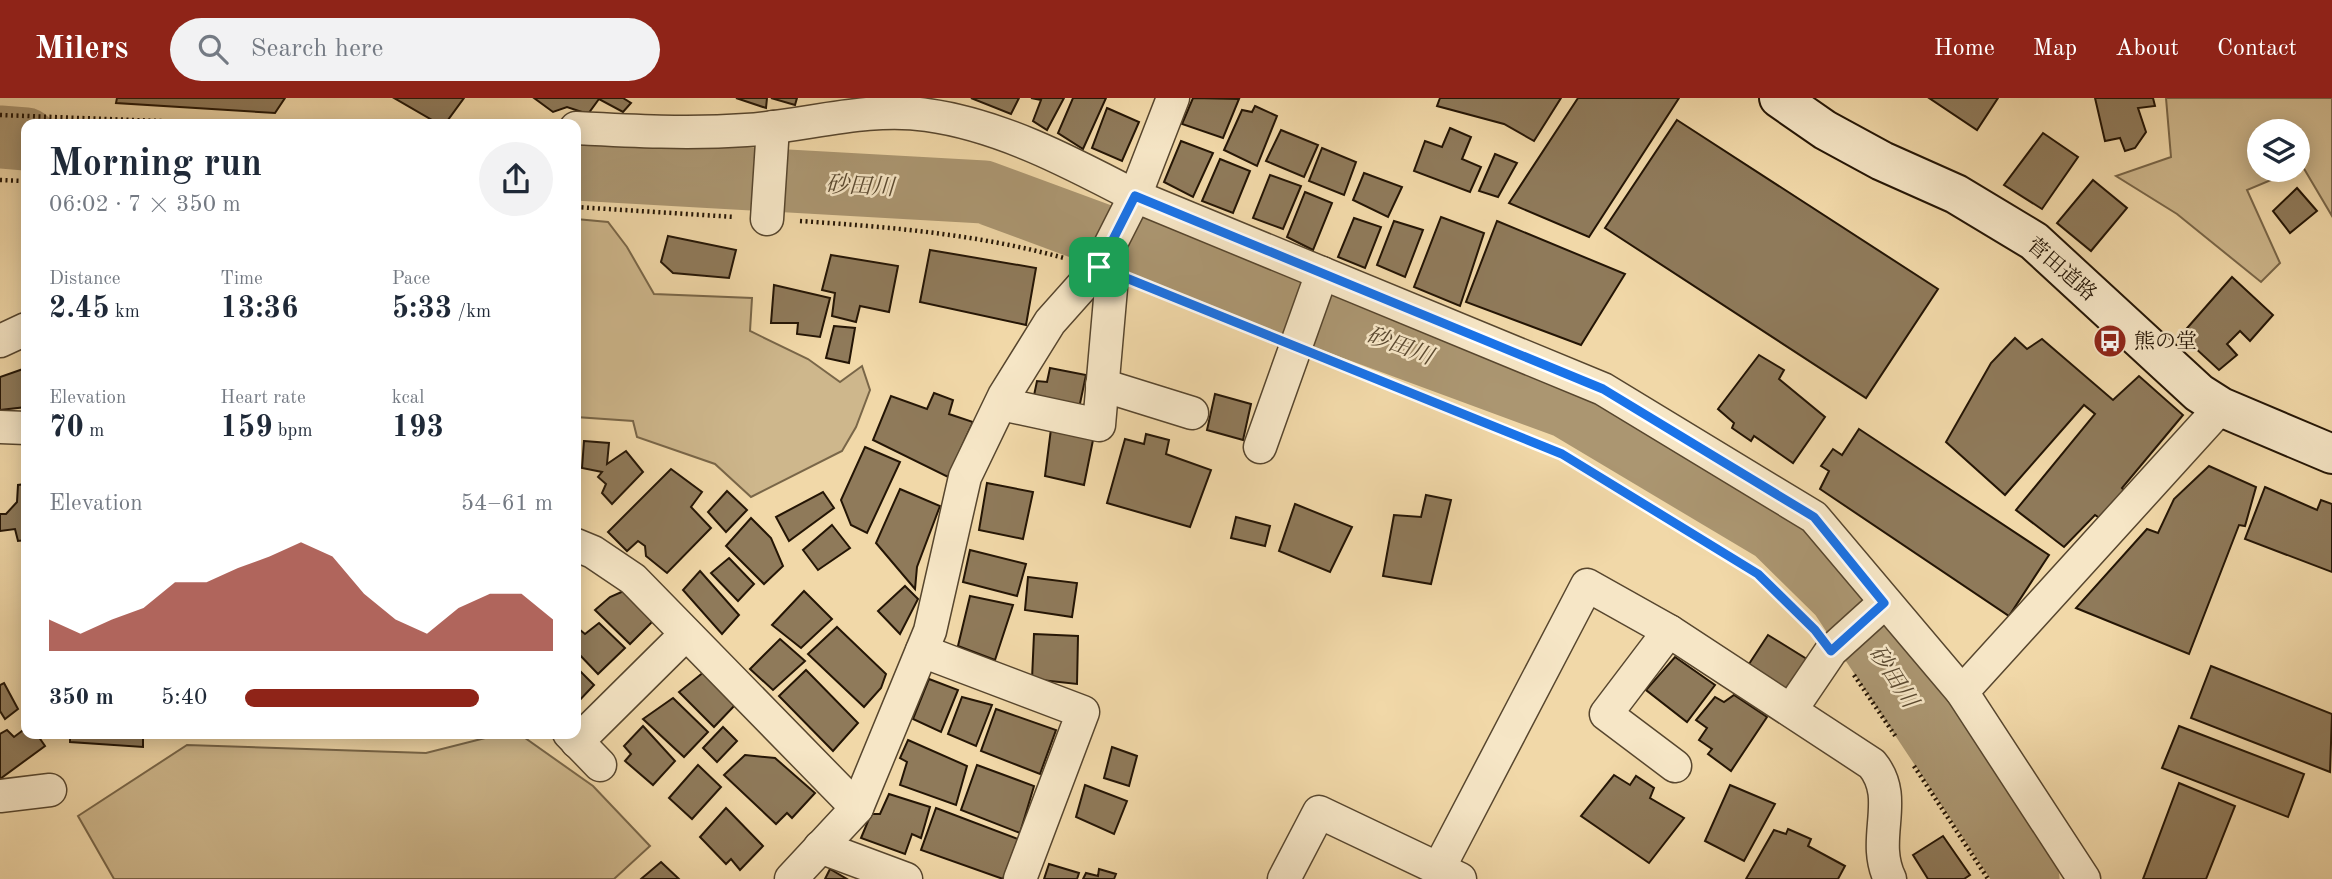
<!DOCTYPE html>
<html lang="en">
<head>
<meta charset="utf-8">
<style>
	:root { --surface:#fff; --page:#f2f2f3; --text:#1f2937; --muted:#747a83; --accent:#8f2418 }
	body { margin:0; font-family:"Old Standard TT","Noto Serif JP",serif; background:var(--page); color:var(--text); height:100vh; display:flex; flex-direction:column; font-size:26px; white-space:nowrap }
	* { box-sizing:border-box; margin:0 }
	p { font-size:23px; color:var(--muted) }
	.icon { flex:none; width:38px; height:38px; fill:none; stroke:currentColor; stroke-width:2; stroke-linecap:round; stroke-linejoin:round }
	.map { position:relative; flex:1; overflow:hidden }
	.side { position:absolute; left:21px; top:21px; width:560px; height:620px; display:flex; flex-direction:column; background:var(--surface); border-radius:14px; box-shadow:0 4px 18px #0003 }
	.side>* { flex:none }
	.controls { position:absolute; left:2247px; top:21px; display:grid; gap:14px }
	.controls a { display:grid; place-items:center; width:63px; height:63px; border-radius:50%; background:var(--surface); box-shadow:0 4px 18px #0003; font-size:35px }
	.pin { position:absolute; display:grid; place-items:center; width:60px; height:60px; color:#fff; margin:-30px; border-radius:14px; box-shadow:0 4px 10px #0006 }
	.round { display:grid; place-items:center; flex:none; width:74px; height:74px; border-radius:37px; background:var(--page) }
	.overview { display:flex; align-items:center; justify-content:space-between; height:119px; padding:0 28px }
	h1 { font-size:38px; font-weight:700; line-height:52px }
	.metrics { display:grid; grid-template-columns:repeat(3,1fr); gap:10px; height:119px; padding:7px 28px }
	.metrics div { display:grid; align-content:center }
	.metrics b { font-size:30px; font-weight:700 }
	.metrics small { font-size:19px; font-weight:400 }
	.metrics p { font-size:19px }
	.chart { height:196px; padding:14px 28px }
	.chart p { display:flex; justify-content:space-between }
	.chart svg { width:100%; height:126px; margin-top:7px; fill:var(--accent); opacity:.7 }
	ul { padding:0 28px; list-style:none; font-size:23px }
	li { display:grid; grid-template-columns:112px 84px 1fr; align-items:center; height:52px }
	li i { height:18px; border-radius:9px; background:var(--accent) }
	header { display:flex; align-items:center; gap:42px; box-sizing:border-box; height:98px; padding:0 35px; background:var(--accent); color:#fff }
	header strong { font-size:33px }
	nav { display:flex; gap:38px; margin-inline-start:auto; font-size:24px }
	.search { width:490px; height:63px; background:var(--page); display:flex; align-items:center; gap:18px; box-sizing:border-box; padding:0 24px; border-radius:38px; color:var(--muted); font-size:26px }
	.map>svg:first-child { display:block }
	.green { fill:#ceb78c; stroke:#796648; stroke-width:2 }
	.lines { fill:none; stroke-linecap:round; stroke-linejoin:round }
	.river { stroke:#ab9671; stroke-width:63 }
	.building { fill:#8f7a5a; stroke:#241505; stroke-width:2 }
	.street-casing { stroke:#57462e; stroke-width:35 }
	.secondary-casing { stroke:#241505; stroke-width:42 }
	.path { stroke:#241505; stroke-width:4.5; stroke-dasharray:2 3.5; stroke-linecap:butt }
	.street { stroke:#f6e6c6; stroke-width:32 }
	.secondary { stroke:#f6e6c6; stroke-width:38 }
	.route-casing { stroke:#fff; stroke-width:14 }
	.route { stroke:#1a73e8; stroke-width:9 }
	.labels { text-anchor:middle; stroke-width:5; stroke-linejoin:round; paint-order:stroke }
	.street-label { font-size:21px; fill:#241505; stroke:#f6e6c6 }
	.poi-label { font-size:21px; fill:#241505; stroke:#f6e6c6; text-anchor:start }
	.water-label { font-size:23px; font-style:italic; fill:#5a4930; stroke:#f6e6c6 }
</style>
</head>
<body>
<header>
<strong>Milers</strong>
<div class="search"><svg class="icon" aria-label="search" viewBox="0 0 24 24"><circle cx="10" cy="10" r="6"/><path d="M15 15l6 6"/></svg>Search here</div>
<nav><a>Home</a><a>Map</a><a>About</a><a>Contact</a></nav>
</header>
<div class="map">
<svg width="2332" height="781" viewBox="0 0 2332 781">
	<rect width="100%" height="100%" fill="#f1d8a8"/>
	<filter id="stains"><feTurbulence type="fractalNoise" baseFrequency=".00286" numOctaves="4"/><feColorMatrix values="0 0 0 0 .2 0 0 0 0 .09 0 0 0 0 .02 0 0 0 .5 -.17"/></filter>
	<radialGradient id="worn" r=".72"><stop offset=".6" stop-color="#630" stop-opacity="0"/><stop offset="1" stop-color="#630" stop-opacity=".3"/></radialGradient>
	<g class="green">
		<path d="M2166,0h166v118l-29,-49 -5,2v-38h-39v39h36l-48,20 33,73 -19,19 -84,-68 -61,-38 55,-19z"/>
		<path d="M576,121l32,3 19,25 27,47 98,4 -2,33 58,28 32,23 22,-16 8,24 -14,37 -14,24 -91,46 -36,-33 -78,-27 -4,-16 -57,-4z"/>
		<path d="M505,635h13l75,53 57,60 -36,33h-500l-36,-63 109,-71 239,8z"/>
	</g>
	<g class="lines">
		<g class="river">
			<path d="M0,39l26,2"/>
			<path d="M576,71l408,23 583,215 208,124 65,64 188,284"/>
		</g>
	</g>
	<g class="building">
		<path d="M117,0h168l-10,15 -159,-10z"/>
		<path d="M394,0h70l-19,26h-6z"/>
		<path d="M534,0h89l8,5 -8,9 -24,-13 -11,15 -21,-7 -14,5z"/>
		<path d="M736,0h31l-1,10z"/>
		<path d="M771,0h26l-2,7z"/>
		<path d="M971,0h48l-8,16z"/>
		<path d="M1031,0h33l-17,32 -14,-9 8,-21z"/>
		<path d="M1073,0h33l-23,51 -25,-16z"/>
		<path d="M1193,0l46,1 -16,39 -41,-14z"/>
		<path d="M1440,0h121l-27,43 -30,-17 -67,-18z"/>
		<path d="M1578,0h101l-90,139 -80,-34z"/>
		<path d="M1929,0h69l-21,32z"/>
		<path d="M2095,0h58l2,8 -17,2 8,24 -11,16 -10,3 -5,-13 -15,3z"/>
		<path d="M1255,8l22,10 -20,50 -33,-16 18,-40 10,2z"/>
		<path d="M1107,10l32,14 -17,39 -30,-13z"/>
		<path d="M1677,22l261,169 -72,109 -261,-170z"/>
		<path d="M1450,30l21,9 -9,22 19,8 -11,25 -56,-21 11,-30 17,6z"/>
		<path d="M1281,32l37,15 -14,32 -38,-16z"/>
		<path d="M2043,35l35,24 -36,52 -38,-24z"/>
		<path d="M1181,43l32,12 -20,44 -29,-15z"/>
		<path d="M1322,50l34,14 -12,33 -35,-14z"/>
		<path d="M1495,56l22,9 -19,34 -19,-6z"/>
		<path d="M1220,61l30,12 -17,42 -31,-12z"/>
		<path d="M1364,75l38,14 -14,30 -35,-17z"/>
		<path d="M1270,77l31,11 -18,43 -30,-11z"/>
		<path d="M2093,82l34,28 -36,43 -34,-28z"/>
		<path d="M2297,90l20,23 -27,22 -17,-22z"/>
		<path d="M1305,94l27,11 -19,47 -26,-13z"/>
		<path d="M1441,119l43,16 -24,73 -46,-19z"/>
		<path d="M1354,120l27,9 -16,41 -27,-11z"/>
		<path d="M1394,123l29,9 -18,47 -28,-12z"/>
		<path d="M1497,123l128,53 -44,71 -115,-43z"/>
		<path d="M668,138l68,14 -7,28 -56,-5 -12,-11z"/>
		<path d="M930,152l106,18 -10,57 -106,-23z"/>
		<path d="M831,157l67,11 -9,46 -29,-6 -4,16 -24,-6 3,-23 -13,-3z"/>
		<path d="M2232,179l41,38 -23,26 -10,-10 -13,13 10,11 -18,15 -38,-35z"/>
		<path d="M774,187l56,13 -10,39 -23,-3 1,-11h-27z"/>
		<path d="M834,228l21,2 -6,35 -23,-5z"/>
		<path d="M2015,240l12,11 15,-10 71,61 26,-24 44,39 -61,73 7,8 -25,25 -9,-6 -31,32 -48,-37 79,-96 -11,-9 -79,90 -59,-53 45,-79z"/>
		<path d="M1759,257l25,15 -5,9 46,38 -32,46 -39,-27 -3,5 -19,-13 2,-5 -16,-14z"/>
		<path d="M26,270v39l-26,3v-33z"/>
		<path d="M1050,270l36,7 -8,38 -46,-8 5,-24 10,1z"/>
		<path d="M934,295l19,7 -4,14 24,8 -25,55 -75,-37 18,-44 36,13z"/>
		<path d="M1215,296l36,10 -8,36 -36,-10z"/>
		<path d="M1051,331l43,6 -10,50 -39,-9z"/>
		<path d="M1859,331l190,126 -40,61 -189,-127 9,-18 -8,-5 12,-17 9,6z"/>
		<path d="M1146,336l23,6 -3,14 45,16 -21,57 -83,-24 18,-64 19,5z"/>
		<path d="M584,343l25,2 -2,21 19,-13 17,21 -31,32 -10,-11 4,-9 -8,-7 4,-5 -20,-4z"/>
		<path d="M865,349l35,15 -33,71 -16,-8 -10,-25z"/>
		<path d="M2209,368l47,21 -11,39 -6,-1 -50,129 -113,-46 71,-79 11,4 16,-34z"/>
		<path d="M671,371l31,23 -11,15 20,21 -44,45 -21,-17 -1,-10 -7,-5 -11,10 -19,-19z"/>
		<path d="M987,385l46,9 -10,47 -44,-9z"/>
		<path d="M26,386v56l-8,1 -3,-12 -15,2v-17h6l11,-12 1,-17z"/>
		<path d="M2265,389l52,23 4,-10 11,4v68l-87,-33z"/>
		<path d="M900,391l40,17 -23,61 -2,22 -39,-46z"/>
		<path d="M727,393l20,19 -21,22 -18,-20z"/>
		<path d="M823,394l11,16 -45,33 -13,-24z"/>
		<path d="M1426,397l25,5 -20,84 -48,-8 11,-61 27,2z"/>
		<path d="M1295,406l57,23 -22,45 -51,-21z"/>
		<path d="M1236,419l34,9 -5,20 -34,-8z"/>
		<path d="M751,420l20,20 12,28 -19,18 -38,-38z"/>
		<path d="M832,427l18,23 -32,22 -15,-20z"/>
		<path d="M970,452l56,14 -9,32 -54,-14z"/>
		<path d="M729,460l25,26 -16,17 -27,-28z"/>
		<path d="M700,473l39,44 -17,19 -39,-44z"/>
		<path d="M1028,479l49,6 -5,34 -47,-7z"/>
		<path d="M905,488l13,13 -18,35 -22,-23z"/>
		<path d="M626,492l28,30 -24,24 -35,-34 15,-13z"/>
		<path d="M804,493l28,28 -31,29 -29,-23z"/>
		<path d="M970,498l43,9 -18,55 -37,-14z"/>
		<path d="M599,525l26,25 -27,26 -22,-23v-19l3,-3 6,5z"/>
		<path d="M837,529l49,47 -5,14 -17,19 -56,-53z"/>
		<path d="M1034,536l44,2 -1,48 -45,-5z"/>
		<path d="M1768,537l42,26 -24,31 -37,-28z"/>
		<path d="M780,541l25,22 -32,29 -23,-21z"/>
		<path d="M1675,559l40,28 -28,37 -41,-32z"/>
		<path d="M2211,568l121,48 -2,58 -139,-54z"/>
		<path d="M576,569l18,18 -18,19z"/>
		<path d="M806,572l52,53 -25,28 -54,-55z"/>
		<path d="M705,573l32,32 -23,24 -35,-35z"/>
		<path d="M929,581l29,11 -17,42 -28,-13z"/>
		<path d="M4,585l14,26 -13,10 -5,-8v-26z"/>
		<path d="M1734,597l33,22 -36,54 -23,-17 4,-5 -13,-9 8,-12 -11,-8 19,-23 9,5z"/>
		<path d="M962,599l30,8 -16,41 -28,-12z"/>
		<path d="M673,600l35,34 -24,25 -41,-38z"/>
		<path d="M996,611l60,21 -16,44 -59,-23z"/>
		<path d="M643,628l32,35 -22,24 -28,-24 6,-7 -7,-8z"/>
		<path d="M2179,628l125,48 -16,43 -126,-49z"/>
		<path d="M723,629l14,14 -20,21 -14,-14z"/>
		<path d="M26,630v5h10l9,13 -45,33v-45l7,-4 7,7z"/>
		<path d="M70,635h73v14l-73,-5z"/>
		<path d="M908,642l59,26 -11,39 -56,-20 7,-23 -7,-4z"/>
		<path d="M1112,649l25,9 -8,30 -25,-8z"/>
		<path d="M745,657l30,3 40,35 -23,25 -5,-5 -11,11 -52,-49z"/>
		<path d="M698,667l23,22 -29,32 -23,-21z"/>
		<path d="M977,667l57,21 -14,47 -59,-23z"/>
		<path d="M1614,677l16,10 6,-9 18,12 -4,10 34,20 -35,45 -68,-47z"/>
		<path d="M2179,685l56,23 -29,73h-63z"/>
		<path d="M1085,687l42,16 -13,33 -38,-17z"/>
		<path d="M1730,687l45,19 -31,57 -39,-20z"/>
		<path d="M889,696l41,13 -9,31 -9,-4 -7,20 -44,-16 10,-24h9z"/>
		<path d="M726,710l37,38 -23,24 -9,-11 -5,5 -26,-27z"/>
		<path d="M936,710l82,31 -15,40 -82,-29z"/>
		<path d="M1788,731l23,10 -3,7 37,20 -7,13h-92l28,-49 12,4z"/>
		<path d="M1943,738l27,39 -6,4h-36l-15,-24z"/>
		<path d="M661,764l18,17h-38z"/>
		<path d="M1049,766l30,9 -2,6h-33z"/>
		<path d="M830,771l17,10h-22z"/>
		<path d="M1099,771l17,5 -2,5h-31l3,-6 12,3z"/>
	</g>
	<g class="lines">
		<defs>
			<g id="street">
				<path d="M576,30c56,3 114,6 170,2 60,-4 121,-24 181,-15 73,10 143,47 208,81l468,193 211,128 148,175 122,187"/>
				<path d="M767,121l6,-92"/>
				<path d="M0,243l26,-12"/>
				<path d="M1102,287l90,28"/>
				<path d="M1001,306l98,21 12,-137 -12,-21"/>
				<path d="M0,329l26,1"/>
				<path d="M1260,349l62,-174"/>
				<path d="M576,447l17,7 40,27 224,229"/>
				<path d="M922,553l161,61 -63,167"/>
				<path d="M1962,594l259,-285"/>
				<path d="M1791,612l40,-59 53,-48"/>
				<path d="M569,635l31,32"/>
				<path d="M577,644l109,-108"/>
				<path d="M1675,668l-69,-52 63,-83 203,133c29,35 -2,74 18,115"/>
				<path d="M0,698l50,-6"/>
				<path d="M820,749l86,32"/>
				<path d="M1439,770l148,-283 82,46"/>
				<path d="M791,781l66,-71 73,-177 35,-154 39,-81 46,-74 49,-55 36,-71 38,-98"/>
				<path d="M1284,781l35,-67 141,67"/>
			</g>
			<path id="secondary" d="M1779,0l46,32 57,31 74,33 78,47 165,152 22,14 111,47"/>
		</defs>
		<use href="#street" class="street-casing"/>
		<use href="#secondary" class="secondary-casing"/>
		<g class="path">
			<path d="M0,17l240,9"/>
			<path d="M0,82l26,1"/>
			<path d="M576,109l159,10"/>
			<path d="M800,123c90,6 177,13 264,37"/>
			<path d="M1145,188l121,50"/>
			<path d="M1327,262l235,94 196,120 54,52"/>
			<path d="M1854,577l42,62"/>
			<path d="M1914,668l74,113"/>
		</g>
		<use href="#street" class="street"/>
		<use href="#secondary" class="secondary"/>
	</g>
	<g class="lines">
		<defs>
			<path id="route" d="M1135,98l468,193 211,128 70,86 -53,48 -16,-21 -57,-56 -196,-120 -463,-187z"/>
		</defs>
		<use href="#route" class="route-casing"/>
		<use href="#route" class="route"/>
	</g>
	<defs>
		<symbol id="bus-disc" viewBox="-11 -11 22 22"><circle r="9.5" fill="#8f2418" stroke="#f6e6c6"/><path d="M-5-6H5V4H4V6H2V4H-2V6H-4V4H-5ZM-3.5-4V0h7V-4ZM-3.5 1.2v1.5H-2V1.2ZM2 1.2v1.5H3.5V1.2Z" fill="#fff"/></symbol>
	</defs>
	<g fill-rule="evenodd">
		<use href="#bus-disc" x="2091" y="224" width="38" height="38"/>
	</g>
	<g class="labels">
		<g class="street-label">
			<text transform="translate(2062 171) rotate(41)" y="7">菅田道路</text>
		</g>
		<g class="poi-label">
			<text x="2134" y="250">熊の堂</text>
		</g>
		<g class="water-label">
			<text transform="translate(860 87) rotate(3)" y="8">砂田川</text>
			<text transform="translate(1400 247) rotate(20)" y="8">砂田川</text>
			<text transform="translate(1894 578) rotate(57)" y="8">砂田川</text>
		</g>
	</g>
	<rect width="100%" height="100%" filter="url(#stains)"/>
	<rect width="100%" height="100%" fill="url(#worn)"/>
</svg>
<div class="controls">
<a><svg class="icon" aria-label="layers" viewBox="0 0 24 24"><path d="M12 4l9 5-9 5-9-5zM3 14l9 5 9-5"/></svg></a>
</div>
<div class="pin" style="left:1099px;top:169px;background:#1e9e55"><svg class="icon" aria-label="arrive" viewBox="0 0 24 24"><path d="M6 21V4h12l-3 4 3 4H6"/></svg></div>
<section class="side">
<div class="overview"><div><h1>Morning run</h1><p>06:02 · 7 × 350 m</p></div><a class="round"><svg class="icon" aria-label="share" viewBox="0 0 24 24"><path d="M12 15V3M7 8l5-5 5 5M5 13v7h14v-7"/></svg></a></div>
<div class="metrics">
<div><p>Distance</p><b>2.45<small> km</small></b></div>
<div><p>Time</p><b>13:36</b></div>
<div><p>Pace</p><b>5:33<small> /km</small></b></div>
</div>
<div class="metrics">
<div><p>Elevation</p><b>70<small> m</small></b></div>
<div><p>Heart rate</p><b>159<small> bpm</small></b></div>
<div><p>kcal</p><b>193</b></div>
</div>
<div class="chart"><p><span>Elevation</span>54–61 m</p>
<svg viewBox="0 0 160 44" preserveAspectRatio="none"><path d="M0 44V33L10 38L20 33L30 29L40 20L50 20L60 15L70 11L80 6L90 11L100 24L110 33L120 38L130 29L140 24L150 24L160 33V44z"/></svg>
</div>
<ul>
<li><b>350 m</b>5:40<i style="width:76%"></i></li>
</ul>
</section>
</div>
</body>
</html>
